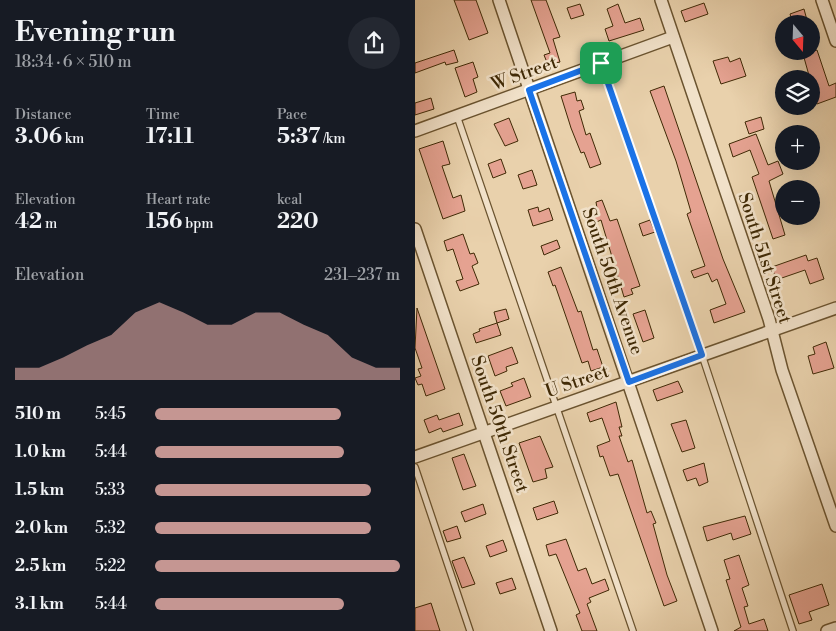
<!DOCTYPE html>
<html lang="en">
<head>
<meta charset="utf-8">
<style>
	:root { --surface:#171b24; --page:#242831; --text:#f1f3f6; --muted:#9ea1a6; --accent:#c59692 }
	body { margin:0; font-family:"Libre Bodoni",serif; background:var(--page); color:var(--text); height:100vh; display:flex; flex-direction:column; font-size:19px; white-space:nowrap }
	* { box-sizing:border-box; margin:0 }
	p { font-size:16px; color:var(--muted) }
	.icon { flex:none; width:28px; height:28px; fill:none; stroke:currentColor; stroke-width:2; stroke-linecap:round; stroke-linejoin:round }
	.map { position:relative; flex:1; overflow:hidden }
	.sheet { display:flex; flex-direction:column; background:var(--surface); width:415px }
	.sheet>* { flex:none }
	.needle { width:32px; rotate:161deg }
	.fabs { position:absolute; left:360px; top:15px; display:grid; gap:10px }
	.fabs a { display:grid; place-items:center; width:45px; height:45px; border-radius:50%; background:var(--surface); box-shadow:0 5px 20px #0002; font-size:25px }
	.pin { position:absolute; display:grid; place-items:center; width:42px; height:42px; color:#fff; margin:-21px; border-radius:10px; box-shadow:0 2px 8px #0006 }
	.round { display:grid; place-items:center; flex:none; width:52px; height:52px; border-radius:26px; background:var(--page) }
	.head { display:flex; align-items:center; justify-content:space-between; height:85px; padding:0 15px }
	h1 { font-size:28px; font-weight:700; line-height:38px }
	.metrics { display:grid; grid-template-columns:repeat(3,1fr); gap:8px; height:85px; padding:5px 15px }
	.metrics div { display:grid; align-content:center }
	.metrics b { font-size:21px; font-weight:700 }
	.metrics small { font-size:14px; font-weight:400 }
	.metrics p { font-size:14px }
	.chart { height:140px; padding:10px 15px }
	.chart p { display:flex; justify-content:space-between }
	.chart svg { width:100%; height:90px; margin-top:5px; fill:var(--accent); opacity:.7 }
	ul { padding:0 15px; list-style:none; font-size:16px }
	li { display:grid; grid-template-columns:80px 60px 1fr; align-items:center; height:38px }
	li i { height:12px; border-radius:6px; background:var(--accent) }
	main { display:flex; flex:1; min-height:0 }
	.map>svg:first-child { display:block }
	.building { fill:#e5a291; stroke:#3f2905 }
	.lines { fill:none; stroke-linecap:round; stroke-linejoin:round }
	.lane-casing { stroke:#6a532f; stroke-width:8 }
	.street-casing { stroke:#6a532f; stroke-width:14 }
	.lane { stroke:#f1e1c9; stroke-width:5.5 }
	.street { stroke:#f1e1c9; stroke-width:11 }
	.route-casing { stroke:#fff; stroke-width:10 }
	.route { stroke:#1a73e8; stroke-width:6 }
	.labels { text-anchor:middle; stroke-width:5; stroke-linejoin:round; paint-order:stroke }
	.street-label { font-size:18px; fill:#3f2905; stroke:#f1e1c9 }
</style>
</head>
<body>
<main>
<section class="sheet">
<div class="head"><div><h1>Evening run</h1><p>18:34 · 6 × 510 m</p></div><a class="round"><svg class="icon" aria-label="share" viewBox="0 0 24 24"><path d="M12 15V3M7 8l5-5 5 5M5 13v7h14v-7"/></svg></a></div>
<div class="metrics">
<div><p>Distance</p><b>3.06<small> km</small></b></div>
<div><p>Time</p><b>17:11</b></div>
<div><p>Pace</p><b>5:37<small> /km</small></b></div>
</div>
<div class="metrics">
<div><p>Elevation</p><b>42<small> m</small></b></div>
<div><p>Heart rate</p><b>156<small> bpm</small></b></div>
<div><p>kcal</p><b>220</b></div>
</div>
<div class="chart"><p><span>Elevation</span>231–237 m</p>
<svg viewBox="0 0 160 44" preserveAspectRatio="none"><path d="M0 44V38L10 38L20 33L30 27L40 22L50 11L60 6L70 11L80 17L90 17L100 11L110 11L120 17L130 22L140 33L150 38L160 38V44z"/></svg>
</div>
<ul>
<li><b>510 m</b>5:45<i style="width:76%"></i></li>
<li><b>1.0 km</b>5:44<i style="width:77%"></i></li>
<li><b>1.5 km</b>5:33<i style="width:88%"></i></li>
<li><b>2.0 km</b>5:32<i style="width:88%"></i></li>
<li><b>2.5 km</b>5:22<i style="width:100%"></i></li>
<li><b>3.1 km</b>5:44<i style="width:77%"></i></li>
</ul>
</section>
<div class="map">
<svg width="421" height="631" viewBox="0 0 421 631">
	<rect width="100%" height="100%" fill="#e9d1ac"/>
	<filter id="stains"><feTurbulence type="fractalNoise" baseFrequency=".004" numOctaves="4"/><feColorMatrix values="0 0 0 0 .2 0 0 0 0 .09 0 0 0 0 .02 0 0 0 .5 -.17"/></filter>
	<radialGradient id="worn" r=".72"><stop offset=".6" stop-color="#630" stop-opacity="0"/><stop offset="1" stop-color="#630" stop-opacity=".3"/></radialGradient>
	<g class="building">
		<path d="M39,0h22l12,33 -19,7z"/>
		<path d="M116,0h15l14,37 -7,2 7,23 -12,3 -4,-10 6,-2z"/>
		<path d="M289,3l4,11 -23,8 -4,-11z"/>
		<path d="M165,4l4,11 -13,4 -4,-11z"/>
		<path d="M203,4l7,19 15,-5 4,12 -35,11 -4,-12 8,-3 -6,-17z"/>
		<path d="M389,9l4,15h-15l-3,-10z"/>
		<path d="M39,50l4,12 -12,3 -1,-3 -30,11v-10z"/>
		<path d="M402,50l12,36 7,-3v14l-19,7 -14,-50z"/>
		<path d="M313,57l2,5 10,-4 6,18 -25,8 -8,-23z"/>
		<path d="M58,62l5,15 -5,2 4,13 -12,5 -10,-29z"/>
		<path d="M249,86l59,173 22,53 -31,11 -4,-13 16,-6 -9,-25 -5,3 -4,-9 -14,5 -3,-7 14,-5 -18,-52 4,-2 -15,-51 -26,-70z"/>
		<path d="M160,92l2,9 4,-1 3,9 -5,2 7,24 4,-2 11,31 -11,4 -6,-16 -3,1 -10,-25 -10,-32z"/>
		<path d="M16,98l3,11 -19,6v-12z"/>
		<path d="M346,117l3,12 -15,5 -4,-12z"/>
		<path d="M94,118l9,23 -13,5 -11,-22z"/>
		<path d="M341,134l12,31 10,-4 5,13 -14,7 16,54 -12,4 -21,-62 7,-3 -9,-24 -17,7 -4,-13z"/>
		<path d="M28,141l7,23 -8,2 11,32 8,-3 4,16 -22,8 -24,-70z"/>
		<path d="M86,159l5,14 -13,5 -5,-14z"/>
		<path d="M117,170l5,15 -14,4 -5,-14z"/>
		<path d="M187,200l8,21 7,-2 23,67 -9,3 2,5 -9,3 -23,-77 -9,4 -5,-12 10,-4 -1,-6z"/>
		<path d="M123,207l1,5 10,-4 4,12 -20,6 -5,-16z"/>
		<path d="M235,220l5,12 -12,4 -4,-12z"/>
		<path d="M48,234l7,20 4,-1 4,10 -6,3 7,18 -19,7 -4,-10 7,-2 -10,-30 -6,2 -3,-10z"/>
		<path d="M142,240l3,8 -16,7 -3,-9z"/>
		<path d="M391,255l2,6 9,-3 7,21 -14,5 -5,-14 -29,10 -4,-13z"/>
		<path d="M146,267l17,45 3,-1 12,39 4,-1 6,18 -12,4 -3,-10 -6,2 -27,-78 -2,1 -5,-14z"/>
		<path d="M2,308l28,81 -19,7 -4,-12 -4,1 -3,-7 6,-2 -3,-7 4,-1 -7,-20z"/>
		<path d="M91,309l3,10 -12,4 -3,-11z"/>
		<path d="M230,310l9,28 -11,4 -10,-28z"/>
		<path d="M82,323l4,12 -25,8 -3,-9 7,-3 -1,-2z"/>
		<path d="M411,342l8,26 -21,6 -5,-18 7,-2 -2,-7z"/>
		<path d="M97,347l6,16 -12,4 1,4 -12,5 -7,-20z"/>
		<path d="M109,378l7,19 -25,9 -6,-15 13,-5 -2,-3z"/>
		<path d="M263,381l5,11 -26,9 -4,-11z"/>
		<path d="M201,402l6,25h-3l3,9h-3l9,26 4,-2 15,53 4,-2 5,12 -3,1 14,51 10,26 -13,5 -46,-132 -8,2 -7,-20 -3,1 -3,-11 13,-5 -8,-23 -12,4 -3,-9z"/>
		<path d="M44,413l4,12 -20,7 -2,-4 -12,5 -5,-13 13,-5 2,5z"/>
		<path d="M271,420l9,28 -13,4 -11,-28z"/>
		<path d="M125,436l13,31 -8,2 2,9 -14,4 -14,-39z"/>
		<path d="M49,454l12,32 -13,4 -11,-32z"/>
		<path d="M289,463l4,19 -9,4 -3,-8 -9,3 -4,-11z"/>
		<path d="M139,501l4,12 -21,7 -4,-12z"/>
		<path d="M68,504l3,10 -21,8 -4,-10z"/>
		<path d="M330,516l6,18 -18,6 -2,-7 -24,8 -4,-14z"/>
		<path d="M42,526l4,12 -14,4 -4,-11z"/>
		<path d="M151,539l12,32 8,-3 6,16 13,-5 4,11 -20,8 2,4 -4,2 10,27h-15l-6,-16 4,-2 -24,-59 -7,2 -3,-11z"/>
		<path d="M88,540l4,11 -17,6 -4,-11z"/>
		<path d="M324,555l10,30 -7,3 6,18 -4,1 5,17 15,-5 4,12h-34l7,-4 -15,-47 4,-1 -6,-19z"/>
		<path d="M49,557l11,27 -13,4 -10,-27z"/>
		<path d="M97,578l4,11 -16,5 -4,-11z"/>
		<path d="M407,584l7,21 -20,7 3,8 -13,4 -10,-29z"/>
		<path d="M16,603l9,28h-25v-23z"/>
	</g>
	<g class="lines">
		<defs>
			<g id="lane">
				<path d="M186,63l101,292 91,276"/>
				<path d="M42,116l176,515"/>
				<path d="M0,467l55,164"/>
			</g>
			<g id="street">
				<path d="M84,0l213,631"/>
				<path d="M246,0l108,319 13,51 54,156"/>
				<path d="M407,0l14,41"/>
				<path d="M0,131l258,-94"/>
				<path d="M0,229l136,402"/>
				<path d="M0,457l421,-149"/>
				<path d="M412,631l9,-3"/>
			</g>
		</defs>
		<use href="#lane" class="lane-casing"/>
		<use href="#street" class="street-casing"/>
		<use href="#lane" class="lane"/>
		<use href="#street" class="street"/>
	</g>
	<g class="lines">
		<defs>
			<path id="route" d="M186,63l101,292 -73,27 -100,-292z"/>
		</defs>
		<use href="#route" class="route-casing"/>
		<use href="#route" class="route"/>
	</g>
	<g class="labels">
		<g class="street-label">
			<text transform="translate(109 73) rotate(-20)" y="6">W Street</text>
			<text transform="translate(350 258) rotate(72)" y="6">South 51st Street</text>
			<text transform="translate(198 281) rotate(71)" y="6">South 50th Avenue</text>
			<text transform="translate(162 381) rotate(-19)" y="6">U Street</text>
			<text transform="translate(85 424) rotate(71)" y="6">South 50th Street</text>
		</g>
	</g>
	<rect width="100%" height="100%" filter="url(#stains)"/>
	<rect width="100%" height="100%" fill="url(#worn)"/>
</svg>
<div class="fabs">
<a><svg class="needle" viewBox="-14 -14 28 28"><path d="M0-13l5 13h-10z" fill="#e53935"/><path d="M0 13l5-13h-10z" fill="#9ea1a6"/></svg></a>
<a><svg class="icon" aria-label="layers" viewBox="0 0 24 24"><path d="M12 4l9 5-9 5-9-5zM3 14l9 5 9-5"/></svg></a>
<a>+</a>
<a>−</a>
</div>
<div class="pin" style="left:186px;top:63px;background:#1e9e55"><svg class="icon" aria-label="arrive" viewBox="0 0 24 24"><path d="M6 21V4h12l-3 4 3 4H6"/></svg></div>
</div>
</main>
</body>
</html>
